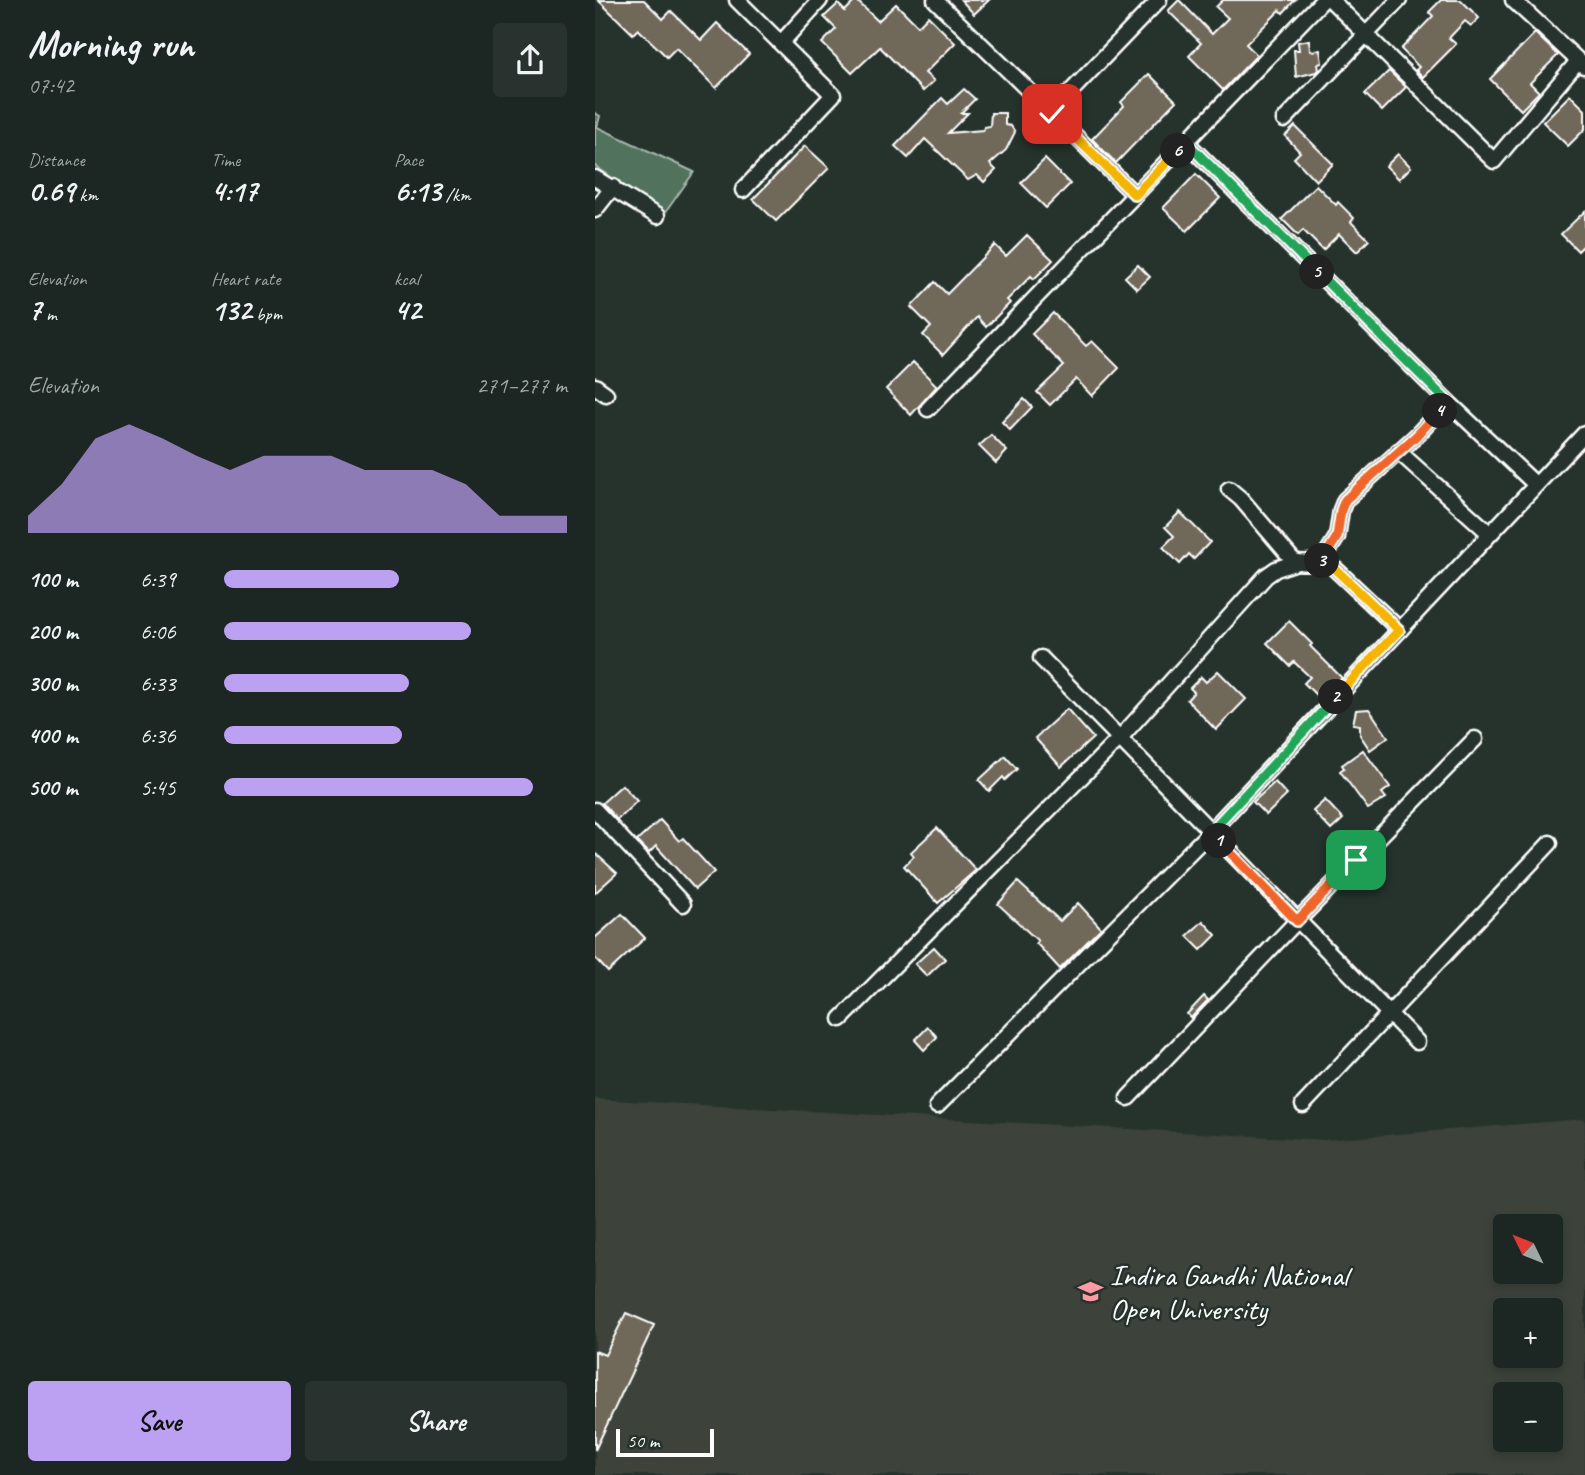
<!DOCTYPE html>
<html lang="en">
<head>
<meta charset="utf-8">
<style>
	:root { --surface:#1c2622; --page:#29322f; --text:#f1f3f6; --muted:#a0a5a5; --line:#3a4340; --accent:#bca0f2 }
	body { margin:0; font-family:Caveat,sans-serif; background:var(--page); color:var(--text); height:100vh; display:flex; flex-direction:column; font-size:26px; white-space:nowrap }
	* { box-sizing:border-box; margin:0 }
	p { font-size:23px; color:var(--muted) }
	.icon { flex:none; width:38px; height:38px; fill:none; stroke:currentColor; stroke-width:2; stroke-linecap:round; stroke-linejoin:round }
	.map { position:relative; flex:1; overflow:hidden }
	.details { display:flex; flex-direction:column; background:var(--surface); width:595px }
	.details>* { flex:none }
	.needle { width:46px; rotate:313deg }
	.tools { position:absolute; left:898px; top:1214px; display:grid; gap:14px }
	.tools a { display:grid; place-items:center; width:70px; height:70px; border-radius:7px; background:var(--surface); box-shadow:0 4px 10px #0003,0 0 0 2px var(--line); font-size:35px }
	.scale { position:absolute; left:21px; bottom:18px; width:98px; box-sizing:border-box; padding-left:7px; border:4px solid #fff; border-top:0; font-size:19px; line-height:24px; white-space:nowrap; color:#fff; -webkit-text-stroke:5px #26332d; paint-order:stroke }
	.pin { position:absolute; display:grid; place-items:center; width:60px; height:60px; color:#fff; margin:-30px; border-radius:14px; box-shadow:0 4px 10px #0006 }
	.km { position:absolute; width:35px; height:35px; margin:-18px; border-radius:50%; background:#222; color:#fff; font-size:19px; line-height:35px; text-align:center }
	.round { display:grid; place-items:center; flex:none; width:74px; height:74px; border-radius:7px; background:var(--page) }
	.summary { display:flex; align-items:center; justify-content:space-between; height:119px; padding:0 28px }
	h1 { font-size:38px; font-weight:600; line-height:52px }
	.stats { display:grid; grid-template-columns:repeat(3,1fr); gap:10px; height:119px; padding:7px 28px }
	.stats div { display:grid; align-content:center }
	.stats b { font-size:30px; font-weight:600 }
	.stats small { font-size:19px; font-weight:400 }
	.stats p { font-size:19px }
	.chart { height:196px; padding:14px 28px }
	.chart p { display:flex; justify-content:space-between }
	.chart svg { width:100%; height:126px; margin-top:7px; fill:var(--accent); opacity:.7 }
	.button { display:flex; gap:14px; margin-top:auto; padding:14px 28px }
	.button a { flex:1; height:80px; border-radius:7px; background:var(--accent); color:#111; font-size:28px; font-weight:600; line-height:80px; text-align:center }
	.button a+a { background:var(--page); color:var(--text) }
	ul { padding:0 28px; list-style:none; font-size:23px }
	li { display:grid; grid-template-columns:112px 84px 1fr; align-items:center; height:52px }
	li i { height:18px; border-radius:9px; background:var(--accent) }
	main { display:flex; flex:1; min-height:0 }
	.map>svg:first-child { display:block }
	.built { fill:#3c433a; fill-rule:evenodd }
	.green { fill:#51725c; stroke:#a8b8ae; stroke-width:2 }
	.building { fill:#706758; stroke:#fff; stroke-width:2 }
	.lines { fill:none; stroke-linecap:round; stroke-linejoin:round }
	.street-casing { stroke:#fff; stroke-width:19 }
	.street { stroke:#26332d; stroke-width:14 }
	.split-1-casing { stroke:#fff; stroke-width:14 }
	.split-2-casing { stroke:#fff; stroke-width:14 }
	.split-3-casing { stroke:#fff; stroke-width:14 }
	.split-4-casing { stroke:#fff; stroke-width:14 }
	.split-5-casing { stroke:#fff; stroke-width:14 }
	.split-6-casing { stroke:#fff; stroke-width:14 }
	.split-7-casing { stroke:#fff; stroke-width:14 }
	.split-1 { stroke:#f0652b; stroke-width:9 }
	.split-2 { stroke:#22a559; stroke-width:9 }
	.split-3 { stroke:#f5b400; stroke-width:9 }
	.split-4 { stroke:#f0652b; stroke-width:9 }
	.split-5 { stroke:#22a559; stroke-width:9 }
	.split-6 { stroke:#22a559; stroke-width:9 }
	.split-7 { stroke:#f5b400; stroke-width:9 }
	.labels { text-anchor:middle; stroke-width:5; stroke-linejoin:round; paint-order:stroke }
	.poi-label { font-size:30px; fill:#fff; stroke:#26332d; text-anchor:start }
</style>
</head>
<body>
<main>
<section class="details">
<div class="summary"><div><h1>Morning run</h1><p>07:42</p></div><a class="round"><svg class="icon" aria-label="share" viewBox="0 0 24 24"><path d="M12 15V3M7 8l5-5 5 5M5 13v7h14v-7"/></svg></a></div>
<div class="stats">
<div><p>Distance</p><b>0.69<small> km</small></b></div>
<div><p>Time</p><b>4:17</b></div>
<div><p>Pace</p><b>6:13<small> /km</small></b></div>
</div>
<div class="stats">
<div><p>Elevation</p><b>7<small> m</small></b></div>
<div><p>Heart rate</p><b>132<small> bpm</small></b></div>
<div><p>kcal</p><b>42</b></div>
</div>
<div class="chart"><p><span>Elevation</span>271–277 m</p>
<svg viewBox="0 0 160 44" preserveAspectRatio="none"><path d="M0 44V38L10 27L20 11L30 6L40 11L50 17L60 22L70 17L80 17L90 17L100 22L110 22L120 22L130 27L140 38L150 38L160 38V44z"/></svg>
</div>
<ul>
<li><b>100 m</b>6:39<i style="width:51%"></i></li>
<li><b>200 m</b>6:06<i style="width:72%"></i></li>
<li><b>300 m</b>6:33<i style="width:54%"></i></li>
<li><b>400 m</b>6:36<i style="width:52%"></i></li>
<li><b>500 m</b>5:45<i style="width:90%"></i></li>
</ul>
<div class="button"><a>Save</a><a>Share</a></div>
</section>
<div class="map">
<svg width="990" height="1475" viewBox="0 0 990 1475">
	<rect width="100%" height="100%" fill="#26332d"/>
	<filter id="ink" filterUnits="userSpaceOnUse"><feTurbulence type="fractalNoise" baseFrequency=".0143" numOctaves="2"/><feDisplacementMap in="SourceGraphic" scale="14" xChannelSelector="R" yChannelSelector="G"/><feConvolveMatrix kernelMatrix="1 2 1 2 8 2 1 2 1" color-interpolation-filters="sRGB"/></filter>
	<g filter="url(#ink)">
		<path class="built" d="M0,1099l730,41 260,-21v356h-990zM910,1227h46v45h-46zM910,1311h46v45h-46zM910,1395h46v45h-46z"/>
		<path class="green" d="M0,113l5,3 -3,11 97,45 -29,41 -70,-47z"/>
		<g class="building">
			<path d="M3,0h46l19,19 8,-8 30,29 16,-17 32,31 -33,34 -40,-40 -9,9 -29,-28 -5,5z"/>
			<path d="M261,0l22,21 18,-17 22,22 10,-10 27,27 -30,30 9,8 -11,10 -43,-44 -28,26 -30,-30 14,-14 -12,-12 14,-13 7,7z"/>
			<path d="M366,0h28l-15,14z"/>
			<path d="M584,0l33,34 16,-16 -12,-11 7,-7h72l-12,13 -3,-3 -34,34 11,11 -34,35 -34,-34 12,-13 -33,-32z"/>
			<path d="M846,0h20l18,18 -8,8 -6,-5 -16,17 7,6 -33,33 -7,-7 3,-3 -18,-18 32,-33 -4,-4z"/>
			<path d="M940,33l23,22 -28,28 9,9 -18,18 -31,-31z"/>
			<path d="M714,40l1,11 10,-1 2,13 -4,1 1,6 -3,2 -20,5 -2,-27h5l-1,-8z"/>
			<path d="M794,71l17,16 -24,24 -17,-17z"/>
			<path d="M554,74l27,27 -60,62 -24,-24 32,-33 -3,-4z"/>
			<path d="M369,89l11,10 -14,14h7l-20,20 35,-3 1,-3 6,-1 1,-13h14v12l6,1 4,6 -9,18 -16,14 6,6 -12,12 -7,-7 -9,5 -43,-41 -17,19 -13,-12 47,-48 6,6z"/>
			<path d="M975,95l15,15v19l-17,17 -25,-24z"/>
			<path d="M700,126l38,38 -17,17 -22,-23 6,-6 -15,-16z"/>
			<path d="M210,146l24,22 -53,53 -23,-22z"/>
			<path d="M803,154l13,13 -12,12 -13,-13z"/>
			<path d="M450,159l25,25 -24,24 -25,-25z"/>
			<path d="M601,174l24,24 -33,33 -24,-23z"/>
			<path d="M721,185l20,20 2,-3 16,16 -3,4 18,18 -12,12 -18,-18 -16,16 -20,-20 -5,5 -16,-16z"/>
			<path d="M990,211v33l-7,7 -17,-17z"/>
			<path d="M432,235l26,25 -19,19 -3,-3 -24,24 3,3 -24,24 -9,-10 -34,38 -20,-20 8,-8 -20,-20 24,-25 12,12 48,-49 11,11z"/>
			<path d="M543,265l12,12 -13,12 -12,-12z"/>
			<path d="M458,313l33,33 6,-5 27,27 -27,28 -16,-17 -26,26 -13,-13 27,-26 -32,-32z"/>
			<path d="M318,362l24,24 -26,29 -25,-26z"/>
			<path d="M429,399l8,8 -22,23 -8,-8z"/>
			<path d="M396,435l16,16 -11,12 -17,-17z"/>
			<path d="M585,512l30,30 -16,17 -5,-5 -9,10 -17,-17 11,-11 -9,-9z"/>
			<path d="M694,621l23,23 -2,2 32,32 -21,22 -17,-17 6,-6 -16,-15 -4,4 -23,-23z"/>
			<path d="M623,671l28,28 -30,31 -29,-30 7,-8 -4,-4 11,-11 5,5z"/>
			<path d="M472,709l26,29 -32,29 -26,-29z"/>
			<path d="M774,709l19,28 -18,13 -10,-15v-10l-7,-1 3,-14z"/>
			<path d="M768,750l27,37 -8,6 4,5 -18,11 -28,-38 4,-3 -2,-3z"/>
			<path d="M410,756l12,13 -12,11 -2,-3 -14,14 -10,-11z"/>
			<path d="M680,782l12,13 -21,20 -13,-13z"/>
			<path d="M27,785l15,16 -20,19 -15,-17z"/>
			<path d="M730,800l18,19 -12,11 -18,-19z"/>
			<path d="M65,820l19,21 4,-3 31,34 -19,17 -39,-43 -7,7 -12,-12z"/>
			<path d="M342,828l39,42 -38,33 -34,-37 10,-10 -3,-4z"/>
			<path d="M0,853l22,20 -22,20z"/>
			<path d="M423,882l42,39 18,-18 23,25 -41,41 -24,-26 2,-2 -40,-37z"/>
			<path d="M27,914l23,24 -37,34 -13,-14v-20z"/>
			<path d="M608,921l13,14 -15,15 -14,-14z"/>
			<path d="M339,947l11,12 -18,17 -12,-12z"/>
			<path d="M609,996l4,4 -17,18 -4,-4z"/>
			<path d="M333,1027l9,10 -13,13 -9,-10z"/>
			<path d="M31,1313l28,12 -59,125v-99l10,4z"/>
		</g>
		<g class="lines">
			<defs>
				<g id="street">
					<path d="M142,0l96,95 -90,95"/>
					<path d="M340,0l116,112"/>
					<path d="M736,0l163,161 84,-100"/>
					<path d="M918,0l71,66"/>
					<path d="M186,43l39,-43"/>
					<path d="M689,120l115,-120"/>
					<path d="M591,142l262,260 87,82"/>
					<path d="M0,178l62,38"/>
					<path d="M540,195l-84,-83 108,-112"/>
					<path d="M0,210l18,-23"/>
					<path d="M0,386l11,8"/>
					<path d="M333,409l395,-409"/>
					<path d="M803,451l91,82"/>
					<path d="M634,489l12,10 52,61c12,7 24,-3 37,4l70,66"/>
					<path d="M727,561l15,-24 4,-27 4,-10 71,-64 32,-34"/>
					<path d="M446,658l376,384"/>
					<path d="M0,810l88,94"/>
					<path d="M246,1019l279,-281 146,-162 10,-7 21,-7"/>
					<path d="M533,1098l169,-177 178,-182"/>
					<path d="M708,1105l247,-262"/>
					<path d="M342,1106l273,-274 375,-399"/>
				</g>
			</defs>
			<use href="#street" class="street-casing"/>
			<use href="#street" class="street"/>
		</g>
	</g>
	<g class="lines" filter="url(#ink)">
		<defs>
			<path id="split-1" d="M624,841l78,80 59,-61"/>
			<path id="split-2" d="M624,841l-9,-9 126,-135"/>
			<path id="split-3" d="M727,561l11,6 66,63 -63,67"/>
			<path id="split-4" d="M727,561l15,-24 4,-27 4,-10 71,-64 24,-25"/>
			<path id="split-5" d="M722,272l131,130 -8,9"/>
			<path id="split-6" d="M583,151l8,-9 131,130"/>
			<path id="split-7" d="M457,114l83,81 43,-44"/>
		</defs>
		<use href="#split-1" class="split-1-casing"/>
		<use href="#split-2" class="split-2-casing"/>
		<use href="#split-3" class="split-3-casing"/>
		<use href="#split-4" class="split-4-casing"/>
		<use href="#split-5" class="split-5-casing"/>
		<use href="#split-6" class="split-6-casing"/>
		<use href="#split-7" class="split-7-casing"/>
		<use href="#split-1" class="split-1"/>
		<use href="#split-2" class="split-2"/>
		<use href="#split-3" class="split-3"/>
		<use href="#split-4" class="split-4"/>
		<use href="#split-5" class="split-5"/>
		<use href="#split-6" class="split-6"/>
		<use href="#split-7" class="split-7"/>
	</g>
	<defs>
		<symbol id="university-bare" viewBox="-9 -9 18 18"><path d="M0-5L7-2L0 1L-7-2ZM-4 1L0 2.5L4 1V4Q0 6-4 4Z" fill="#ff9aa2" stroke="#26332d" stroke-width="2.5" paint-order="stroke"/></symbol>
	</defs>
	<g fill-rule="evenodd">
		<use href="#university-bare" x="478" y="1274" width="35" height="35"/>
	</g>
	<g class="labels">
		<g class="poi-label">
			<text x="515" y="1285">Indira Gandhi National<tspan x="515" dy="34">Open University</tspan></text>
		</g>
	</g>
</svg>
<div class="tools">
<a><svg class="needle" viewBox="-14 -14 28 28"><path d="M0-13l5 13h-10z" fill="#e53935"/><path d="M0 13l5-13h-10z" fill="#a0a5a5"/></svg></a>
<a>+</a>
<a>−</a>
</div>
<div class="scale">50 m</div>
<div class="pin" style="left:761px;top:860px;background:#1e9e55"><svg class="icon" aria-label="arrive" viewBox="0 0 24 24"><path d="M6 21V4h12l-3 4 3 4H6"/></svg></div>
<div class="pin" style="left:457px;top:114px;background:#d93025"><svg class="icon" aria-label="check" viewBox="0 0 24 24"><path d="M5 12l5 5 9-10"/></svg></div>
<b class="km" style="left:624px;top:841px">1</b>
<b class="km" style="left:741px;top:697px">2</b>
<b class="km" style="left:727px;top:561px">3</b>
<b class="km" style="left:845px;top:411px">4</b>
<b class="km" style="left:722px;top:272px">5</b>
<b class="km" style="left:583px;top:151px">6</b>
</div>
</main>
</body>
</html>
